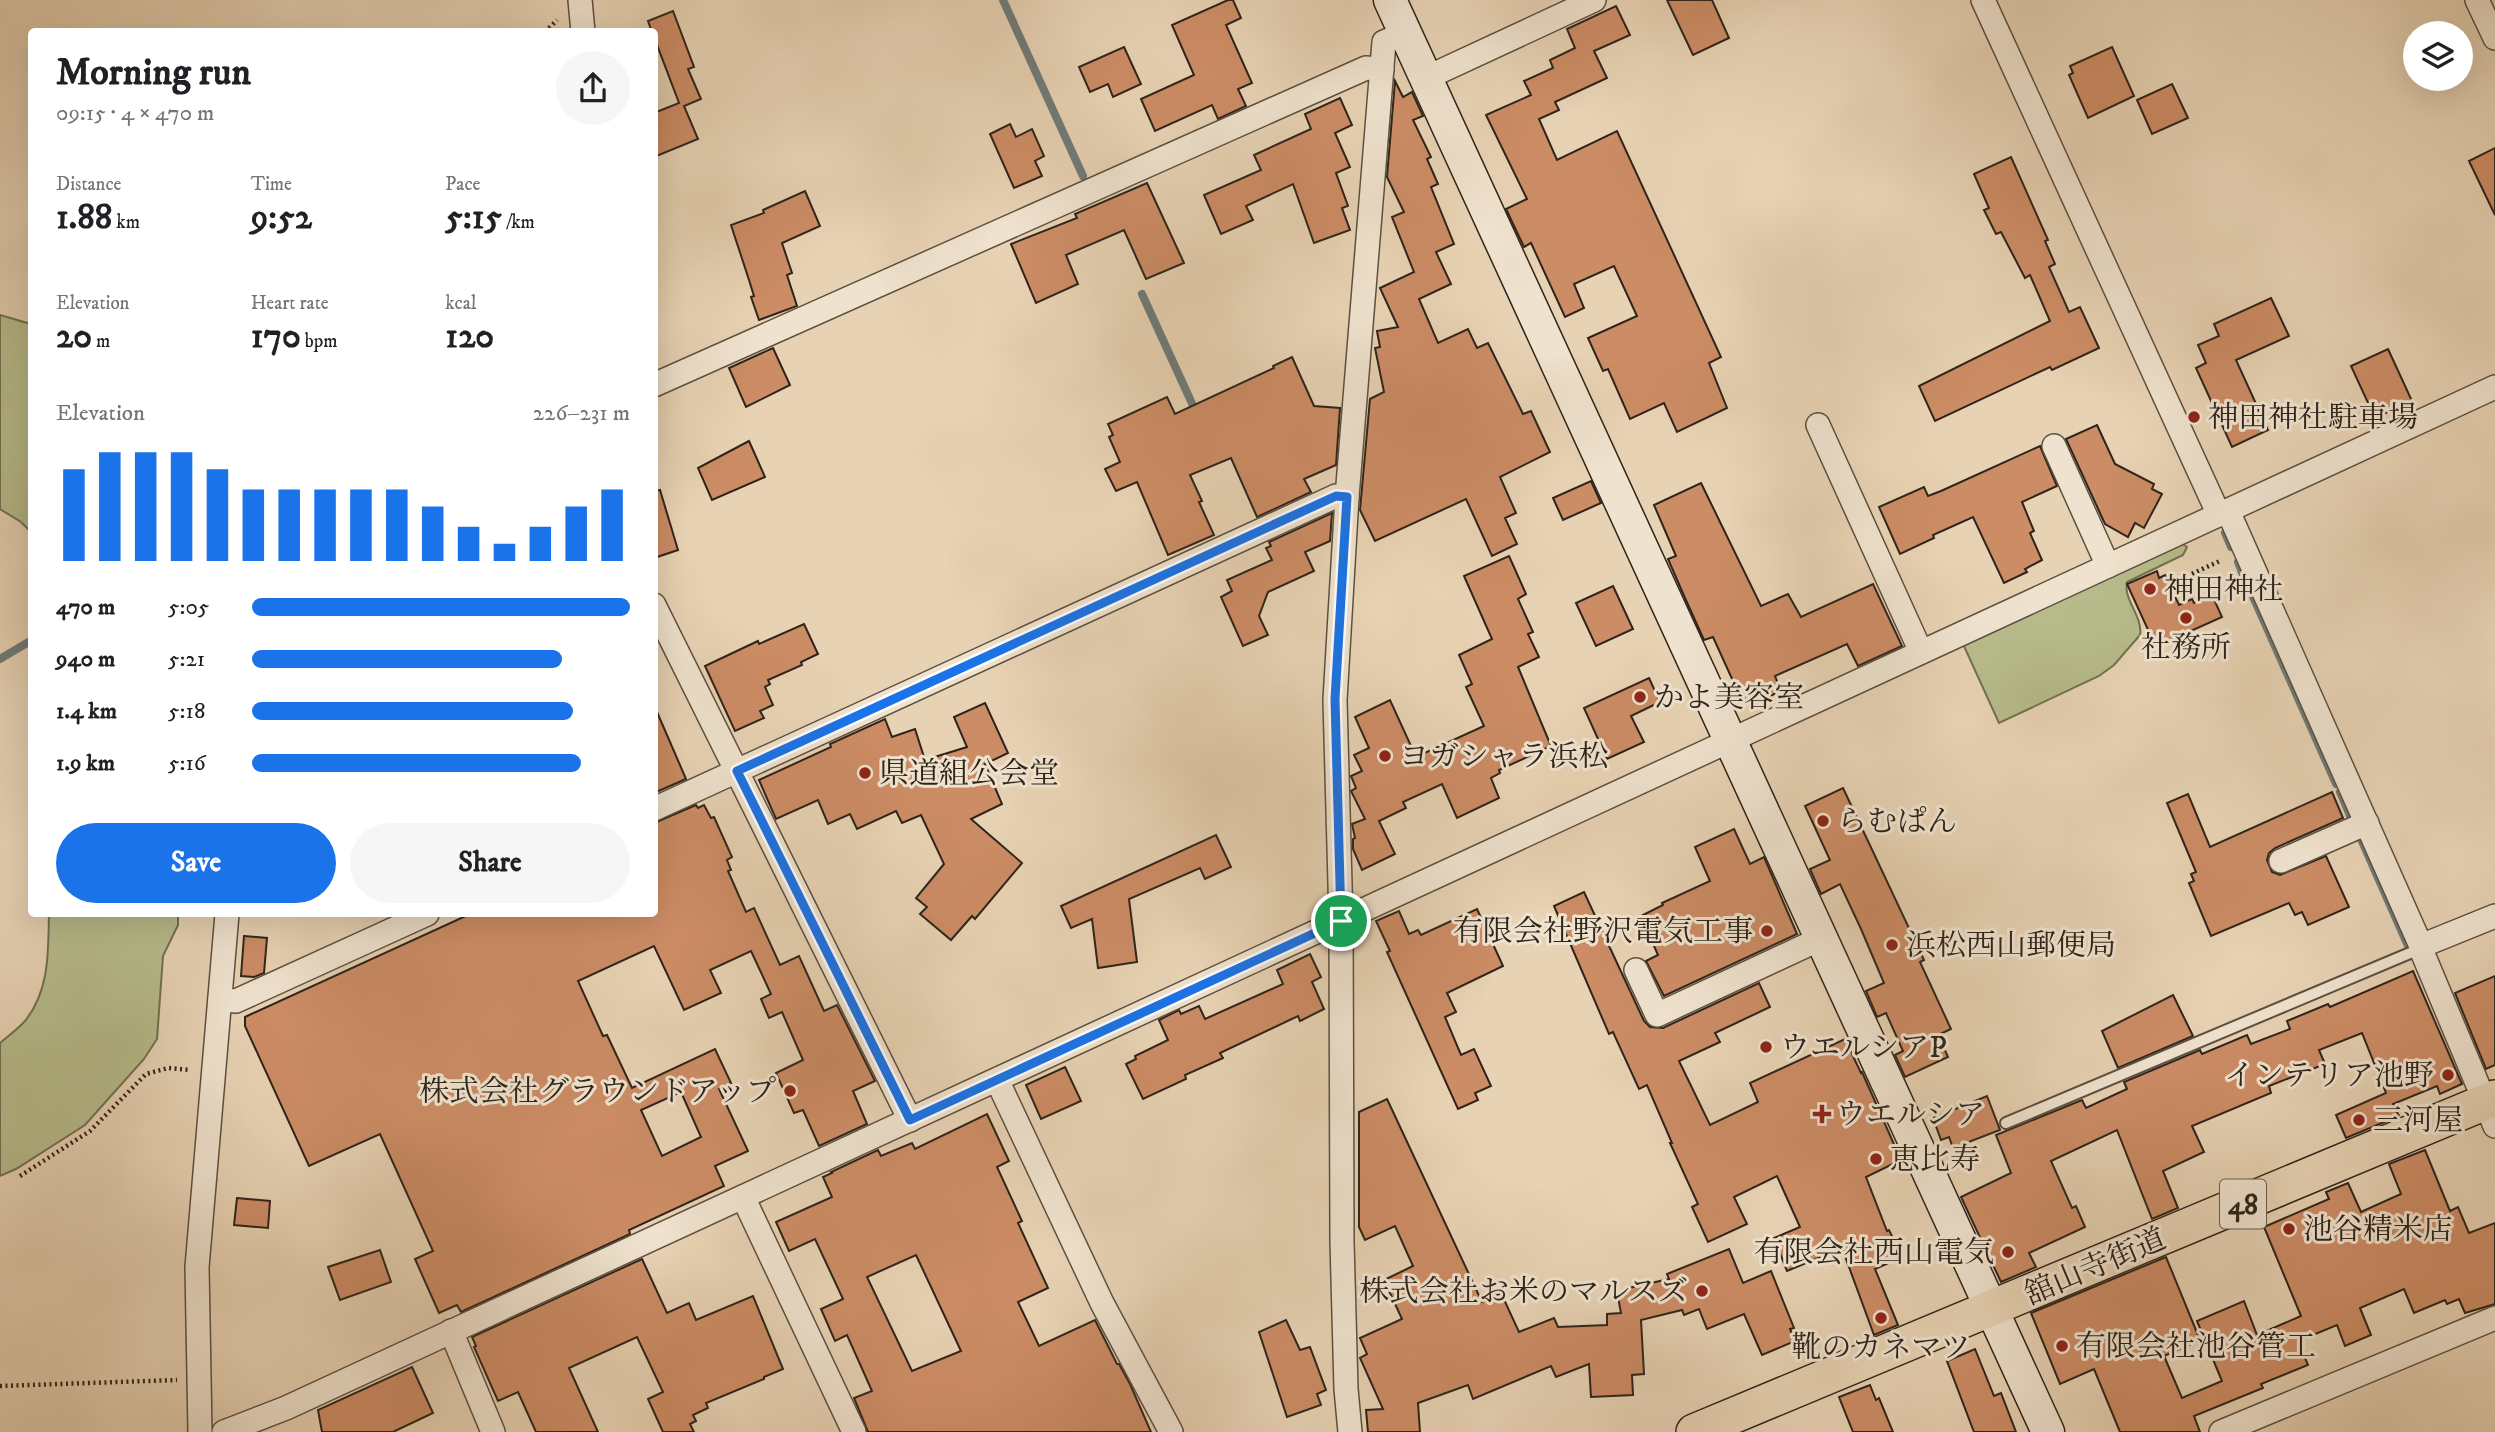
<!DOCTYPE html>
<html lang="en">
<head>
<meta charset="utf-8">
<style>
	:root { --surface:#fff; --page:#f6f6f6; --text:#202124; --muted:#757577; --accent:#1a73e8 }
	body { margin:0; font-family:"IM FELL DW Pica","Noto Serif JP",serif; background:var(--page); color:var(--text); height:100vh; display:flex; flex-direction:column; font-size:26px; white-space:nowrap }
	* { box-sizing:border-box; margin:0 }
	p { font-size:23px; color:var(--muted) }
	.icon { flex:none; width:38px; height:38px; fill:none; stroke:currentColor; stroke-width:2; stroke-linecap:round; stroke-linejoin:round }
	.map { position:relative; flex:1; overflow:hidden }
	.sheet { position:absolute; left:28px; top:28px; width:630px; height:889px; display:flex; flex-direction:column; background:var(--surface); border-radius:7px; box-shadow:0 7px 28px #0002 }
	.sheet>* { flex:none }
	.controls { position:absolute; left:2403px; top:21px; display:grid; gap:14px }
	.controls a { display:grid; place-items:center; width:70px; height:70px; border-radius:50%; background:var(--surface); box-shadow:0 7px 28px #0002; font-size:35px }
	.pin { position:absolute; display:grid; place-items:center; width:60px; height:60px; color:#fff; margin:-30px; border:4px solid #fff; border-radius:50%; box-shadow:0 2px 7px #0007 }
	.round { display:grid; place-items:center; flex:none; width:74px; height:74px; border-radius:37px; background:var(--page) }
	.headline { display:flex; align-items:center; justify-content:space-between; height:119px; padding:0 28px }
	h1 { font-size:38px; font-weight:800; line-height:52px }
	.metrics { display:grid; grid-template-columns:repeat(3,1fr); gap:10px; height:119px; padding:7px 28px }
	.metrics div { display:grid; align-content:center }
	.metrics b { font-size:35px; font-weight:800 }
	.metrics small { font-size:19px; font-weight:400 }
	.metrics p { font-size:19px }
	.chart { height:196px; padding:14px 28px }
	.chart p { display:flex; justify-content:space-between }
	.chart svg { width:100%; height:126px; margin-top:7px; stroke:var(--accent); stroke-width:6 }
	.cta { display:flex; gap:14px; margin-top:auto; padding:14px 28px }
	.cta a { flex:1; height:80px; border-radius:42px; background:var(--accent); color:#fff; font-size:28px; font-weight:800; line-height:80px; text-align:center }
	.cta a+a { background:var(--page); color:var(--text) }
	ul { padding:0 28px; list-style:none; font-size:23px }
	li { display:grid; grid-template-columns:112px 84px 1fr; align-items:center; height:52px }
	li i { height:18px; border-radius:9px; background:var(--accent) }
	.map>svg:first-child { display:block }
	.green { fill:#b7bb8b; stroke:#727052; stroke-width:2 }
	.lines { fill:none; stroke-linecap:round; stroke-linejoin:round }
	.stream { stroke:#6f7b78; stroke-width:8 }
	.building { fill:#cc8c65; stroke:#2e241a; stroke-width:2; fill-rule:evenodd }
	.lane-casing { stroke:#5c5040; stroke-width:14 }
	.street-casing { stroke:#5c5040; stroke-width:26 }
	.secondary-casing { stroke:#2e241a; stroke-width:35 }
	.primary-casing { stroke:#2e241a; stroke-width:38 }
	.path { stroke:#2e241a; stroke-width:4.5; stroke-dasharray:2 3.5; stroke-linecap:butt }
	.lane { stroke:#efe2ce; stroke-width:10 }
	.street { stroke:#efe2ce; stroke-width:23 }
	.secondary { stroke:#efe2ce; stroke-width:32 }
	.primary { stroke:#e7d2b3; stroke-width:35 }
	.route-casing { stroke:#fff; stroke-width:14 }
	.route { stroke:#1a73e8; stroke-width:9 }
	.poi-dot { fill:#8f2418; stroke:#efe2ce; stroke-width:2.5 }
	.labels { text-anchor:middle; stroke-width:6; stroke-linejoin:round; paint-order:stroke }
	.shield { fill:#efe2ce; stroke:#685d50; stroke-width:2 }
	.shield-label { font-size:28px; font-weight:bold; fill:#2e241a }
	.poi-label { font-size:30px; fill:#2e241a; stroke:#efe2ce; text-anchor:start }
	.street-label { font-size:30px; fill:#2e241a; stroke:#efe2ce }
</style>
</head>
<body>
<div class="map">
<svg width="2495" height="1432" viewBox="0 0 2495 1432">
	<rect width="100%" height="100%" fill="#e7d2b3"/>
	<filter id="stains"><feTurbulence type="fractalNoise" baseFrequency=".00286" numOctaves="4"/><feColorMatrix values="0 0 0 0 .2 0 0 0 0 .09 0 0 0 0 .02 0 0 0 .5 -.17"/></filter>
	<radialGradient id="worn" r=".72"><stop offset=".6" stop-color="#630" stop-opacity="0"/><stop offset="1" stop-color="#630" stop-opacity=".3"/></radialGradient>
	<g class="green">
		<path d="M0,315l31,9v208l-10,-10 -21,-13z"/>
		<path d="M2183,544l4,3 -4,8 -56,27c-4,18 16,34 13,53l-26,30 -15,11 -100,47 -36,-79z"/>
		<path d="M49,914h129v11l-15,31 -6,83 -13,20 -59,66 -69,44 -16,7v-133c8,-7 18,-14 25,-22 25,-31 23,-70 24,-107z"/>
	</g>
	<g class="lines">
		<g class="stream">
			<path d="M1003,0l80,176"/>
			<path d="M1142,294l53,116"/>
			<path d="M2225,533l6,14"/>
			<path d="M2238,562l5,13"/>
			<path d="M2250,590l86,194"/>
			<path d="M0,659l32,-19"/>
			<path d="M2340,792l11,26"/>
			<path d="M2360,837l48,109"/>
		</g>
	</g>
	<g class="building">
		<path d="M1228,0h5l8,18 -15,7 26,58 -14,6 8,17 -28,13 -6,-14 -57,26 -14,-32 53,-24 -22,-50z"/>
		<path d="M1667,0h45l17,38 -36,17z"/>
		<path d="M1616,6l14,29 -36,16 13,27 -52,24 4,8 -20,9 18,41 60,-29 104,226 -12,6 18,45 -50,24 -13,-29 -34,16 -22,-50 -5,2 -15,-33 49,-22 -23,-50 -40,18 10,24 -19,9 -34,-74 -7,4 -18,-38 21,-10 -41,-84 45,-20 -7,-14 29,-13 -3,-8 25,-12 -8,-19z"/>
		<path d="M673,11l21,56 -6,2 13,30 -17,7 14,33 -44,18v-44l25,-10 -25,-66v-5h-2l-4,-11z"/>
		<path d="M1124,47l17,37 -28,13 -5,-13 -18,8 -11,-25z"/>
		<path d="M2112,47l22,49 -46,22 -19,-43 4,-2 -3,-7z"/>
		<path d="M1395,81l8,16 9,-5 11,24 -10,4 18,37 -4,2 11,25 -7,3 23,57 -18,8 15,32 -32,15 19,44 30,-14 9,19 11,-5 35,71 8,-3 19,41 -50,25 16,36 -11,5 12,26 -25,12 -26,-57 -91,42 -15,-31 10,-111 14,-7 -9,-44 5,-1 -3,-16 21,-4 -18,-39 34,-16 -22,-55 12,-5 -17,-35z"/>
		<path d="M2172,84l16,34 -36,16 -15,-34z"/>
		<path d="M1340,98l12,27 -17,8 15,34 -14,6 12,33 -6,2 8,22 -36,13 -21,-59 -47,22 7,14 -32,14 -17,-39 57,-25 -7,-15 57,-26 -6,-15z"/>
		<path d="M1010,124l6,13 16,-8 12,27 -9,5 7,15 -28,12 -24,-54z"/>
		<path d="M2495,148v67l-26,-54z"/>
		<path d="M2011,157l37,83 -3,1 10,23 -6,3 20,45 11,-5 19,41 -47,22 -2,-3 -115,54 -16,-35 131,-65 -20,-46 -5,3 -24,-46 -5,2 -12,-24 5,-2 -15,-34z"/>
		<path d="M1147,183l37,80 -38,16 -22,-49 -58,25 12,29 -42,19 -25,-59 66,-26 -2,-4z"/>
		<path d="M805,191l15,35 -38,17 10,30 -5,2 10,31 -38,14 -8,-23 3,-1 -5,-16 -18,-55 33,-12 -1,-3z"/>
		<path d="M2271,298l18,38 -53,24 32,70 -36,17 -36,-79 10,-5 -8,-18 21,-9 -5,-12z"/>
		<path d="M773,348l17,37 -44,22 -17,-39z"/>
		<path d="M2388,349l24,52 -37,17 -24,-52z"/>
		<path d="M1292,357l22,49 26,2 -4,57 -32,14 7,13 -54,25 -26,-59 -41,17 12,26 -3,1 15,33 -46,20 -31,-73 -21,9 -11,-22 15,-7 -11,-25 4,-2 -5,-11 59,-27 8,17 99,-46 -1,-2z"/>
		<path d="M2097,425l18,39 39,20 -2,5 10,5 -18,34 -9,-5 -7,14 -23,-13 -39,-85z"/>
		<path d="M749,441l16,36 -53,23 -14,-32z"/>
		<path d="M2040,446l17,40 -35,16 12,29 -4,2 12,27 -17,9 2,3 -23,11 -31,-66 -40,18 1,3 -34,16 -21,-47 45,-20 4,9 13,-5z"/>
		<path d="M1591,481l10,22 -38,17 -10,-22z"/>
		<path d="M1701,483l60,123 27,-12 13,23 72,-33 29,62 -44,20 -11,-22 -72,32 6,15 -21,10 -2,-5 -15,7 -30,-66 -9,3 -19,-42 -17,-39 8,-3 -22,-51z"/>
		<path d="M660,490l18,60 -24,8v-67z"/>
		<path d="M1332,513l-2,28 -25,11 9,19 -46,21 -9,24 9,19 -25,11 -22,-49 11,-6 -5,-11 45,-20 -6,-12 5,-2 -2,-4z"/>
		<path d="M1509,556l17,38 -8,5 15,33 -5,2 11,23 -21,10 33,79 -52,24 1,3 -9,5 8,20 -42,20 -15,-34 -39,18 3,6 -27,13 16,33 -33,16 -9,-21v-10l2,-1 -3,-14 13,-5 -14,-28 5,-3 -5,-12 11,-5 -8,-16 15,-7 -14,-31 35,-17 26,57 68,-31 -18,-39 6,-3 -13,-29 33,-16 -28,-63z"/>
		<path d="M2157,571l2,7 6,-3 14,30 13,-6 2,4 18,-8 10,22 -60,27 -1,-2 -6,3 -28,-61z"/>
		<path d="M1613,586l20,43 -37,17 -20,-43z"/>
		<path d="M804,624l14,30 -17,8 1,3 -34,15 2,4 -5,3 8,18 -13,6 4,7 -29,13 -30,-65 53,-25 1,3z"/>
		<path d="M1649,678l11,24 -29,14 13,26 -37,17 -23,-51z"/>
		<path d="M985,703l23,50 -23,11 17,40 -31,15 51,44 -47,56 -3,-3 -21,24 -31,-26 7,-7 -11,-9 28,-34 -23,-49 -19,8 -6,-12 -39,18 -7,-15 -22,10 -10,-24 -42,19 -17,-39 72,-33 -1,-3 55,-25 7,18 23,-8 10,31 42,-13 -13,-30z"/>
		<path d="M654,705l32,74 -32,14z"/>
		<path d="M1843,788l81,172 -4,2 31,67 -13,6 10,22 -43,20 -10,-22 8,-4 -17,-38 -9,4 -11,-26 18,-8 -23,-54 -21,-45 -19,10 -11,-25 20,-9 -25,-54z"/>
		<path d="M2332,792l11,26 -68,30 -6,5 -2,7 5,12 8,3 46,-19 23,51 -41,18 -6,-13 -7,3 -6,-12 -78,33 -22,-53 5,-2 -3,-7 5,-2 -29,-69 21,-9 22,53z"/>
		<path d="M696,805l2,3 6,-3 7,13 3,-1 18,40 -5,3 4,10 -3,1 18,41 8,-4 26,57 19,-9 25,55 13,-6 38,76 -22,10 14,33 -48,22 -16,-36 -9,3 -18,-40 27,-13 -21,-48 -13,6 -8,-19 10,-5 -20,-43 -41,19 11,23 -37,17 -30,-64 -76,35 25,55 4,-1 25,53 83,-39 16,34 -12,6 29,62 -33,15 9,20 -95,44 1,4 -169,78 -4,-7 -18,8 -24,-54 18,-8 -53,-117 -71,32 -64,-140v-9l225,-103h184v-91zM681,1092l20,45 -39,19 -21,-46z"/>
		<path d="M1734,829l16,35 14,-7 33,77 -133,62 -18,-35 12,-6 -17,-39 22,-11 -1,-2 48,-22 -15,-34z"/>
		<path d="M1216,835l15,32 -26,12 -5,-11 -71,31 8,63 -39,6 -6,-49 -21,9 -10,-22z"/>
		<path d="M1584,892l60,129 6,6 13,1 96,-45 11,24 -55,26 5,9 -41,19 31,64 48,-23 -8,-19 95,-44 16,34 1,-1 39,88 -35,17 21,54 2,-1 13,27 -27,12 23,56 -24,10 -32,-87 -55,23 -13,-33 26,-11 -23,-51 -43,21 13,27 -39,18 -16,-35 6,-3 -28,-61h2l-25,-58 -8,4 -26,-57 -4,2 -55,-128z"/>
		<path d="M1477,909l26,57 -56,27 9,19 -11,5 16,38 13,-6 17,37 -16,7 3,7 -20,9 -71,-157 3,-1 -14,-30 23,-10 10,23 9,-4 3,5z"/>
		<path d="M244,936l23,2 -3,35 -10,4 -13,-1z"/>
		<path d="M1310,954l11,23 -9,5 12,27 -24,12 -2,-5 -78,37 3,5 -38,17 1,4 -43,20 -17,-35 10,-5 -1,-3 33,-16 -9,-20 20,-10 2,4 18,-8 6,13 78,-35 -6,-14z"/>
		<path d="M2413,971l49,113 -22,10 -3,-8 -44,18 6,12 -53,22 -10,-23 50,-22 -24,-60 -43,17 6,14 -56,22 2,7 -79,33 12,26 -41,19 15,37 -26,11 -35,-89 -66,31 21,47 4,-2 9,21 -56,26 7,14 -35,15 -40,-85 50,-24 -15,-38 86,-35 4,8 41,-19 -3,-7 76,-32 2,4 45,-19 4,9 39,-15 -3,-8 41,-17 2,3z"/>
		<path d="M2495,976v89l-9,4 -31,-76z"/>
		<path d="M2173,995l20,41 -75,32 -16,-37z"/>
		<path d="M1065,1067l16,34 -40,18 -15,-34z"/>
		<path d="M1987,1096l13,34 -47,18 -4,-11 -8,3 -8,-22z"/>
		<path d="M1387,1099l95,203 19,-9 18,39 35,-14 4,9 49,-2v-11l14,-1 -3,-16 7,-2 -1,-6 45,-10 -2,-5 62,-25 14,34 28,-12 23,57 -4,1 5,12 -33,14 -18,-41 -37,15 -8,-20 -15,6 -2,-5 -41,10 3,54 -12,1 1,20 -42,2 -2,-33 -33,13 -5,-11 -78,33 -5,-14 -50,18 2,29h-52l-2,-22 17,-1 -23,-51 7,-4 -7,-16 42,-19 -18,-39 29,-14 -18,-40 -30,14 -6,-13v-115z"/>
		<path d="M987,1114l22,47 -12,6 25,54 -4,2 30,65 -30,14 21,44 56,-26 22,44h2l11,20 21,48h-283l-14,-34 18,-7 -25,-56 -12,6 -14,-32 22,-10 -28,-60 -26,12 -13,-29 56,-25 -9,-20 9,-4 -1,-1 47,-22 3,6 31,-13 3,6zM916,1255l45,96 -49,20 -45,-94z"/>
		<path d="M2425,1150l25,61 8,-4 11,26 26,-10v81l-30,9 -6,-14 -12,5 -2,-4 -31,13 -10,-24 -44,19 11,27 -26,11 -8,-21 -39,16 10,24 -47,19 2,4 -69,28 6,16h-80l-26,-63 -34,15 -29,-71 135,-56 34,83 -36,16 18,42 40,-17 -25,-60 47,-20 13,34 44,-19 -37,-89 65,-28 -3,-7 22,-9 13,29 40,-18 -12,-30z"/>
		<path d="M237,1198l33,3 -2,27 -34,-3z"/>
		<path d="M380,1250l11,32 -51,18 -12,-33z"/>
		<path d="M642,1259l25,54 22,-10 7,17 57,-24 30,73 -19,8v2l-58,24 2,5 -15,7 3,6 -6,3 4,8h-31l-15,-33 15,-7 -26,-55 -68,31 29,64h-62l-18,-40 -20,9 -24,-54 2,-1 -4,-9z"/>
		<path d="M1286,1320l14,30 10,-3 16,43 -9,4 4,11 -34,12 -28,-85z"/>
		<path d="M1975,1349l19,47 7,-3 15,39h-42l-27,-71z"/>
		<path d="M412,1367l21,46 -40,19h-71l-4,-22z"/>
		<path d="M1870,1385l6,15 3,-2 14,34h-40l-14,-35z"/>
	</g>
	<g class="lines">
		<defs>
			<path id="lane" d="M2006,1123l416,-175"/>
			<g id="street">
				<path d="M580,0l3,32"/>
				<path d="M1983,0l236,515"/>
				<path d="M2477,0l18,38"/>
				<path d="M1426,78l168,-78"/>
				<path d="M654,385l712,-317 16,1"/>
				<path d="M1818,425l103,227"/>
				<path d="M2054,446l54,120"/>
				<path d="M2228,511l193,435 2,8 72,172"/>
				<path d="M654,605l256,515"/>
				<path d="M654,809l682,-313 11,1"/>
				<path d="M2281,861l86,-38"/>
				<path d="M2421,946l74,-30"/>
				<path d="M1636,970l21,45 163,-76"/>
				<path d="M220,1000l16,1 191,-87"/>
				<path d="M997,1080l105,223 69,129"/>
				<path d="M743,1197l111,235"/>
				<path d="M451,1331l42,101"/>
				<path d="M200,1432l-3,-165 30,-353"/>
				<path d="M224,1432l62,-24 2209,-1021"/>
				<path d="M1350,1432l-4,-43 -4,-148 -1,-320 -6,-221 12,-203 37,-455 21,-9"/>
				<path d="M2221,1432l274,-114"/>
			</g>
			<path id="secondary" d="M1390,0l658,1432"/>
			<path id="primary" d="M1694,1432l801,-334"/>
		</defs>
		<use href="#lane" class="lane-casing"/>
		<use href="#street" class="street-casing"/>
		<use href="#secondary" class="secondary-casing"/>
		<use href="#primary" class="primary-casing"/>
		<g class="path">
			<path d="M545,32l12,-12"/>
			<path d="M2172,583l50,-23"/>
			<path d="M20,1176l70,-45 56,-57 22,-6 22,2"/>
			<path d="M0,1386l177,-6"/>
		</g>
		<use href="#lane" class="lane"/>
		<use href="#street" class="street"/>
		<use href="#secondary" class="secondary"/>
		<use href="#primary" class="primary"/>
	</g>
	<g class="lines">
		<defs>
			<path id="route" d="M1336,496l11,1 -12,202 6,222 -431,199 -173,-349z"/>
		</defs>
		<use href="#route" class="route-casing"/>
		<use href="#route" class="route"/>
	</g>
	<g class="poi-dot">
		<circle cx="2194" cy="417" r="7"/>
		<circle cx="2150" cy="589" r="7"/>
		<circle cx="2186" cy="618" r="7"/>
		<circle cx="1640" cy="697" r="7"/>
		<circle cx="1385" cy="756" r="7"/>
		<circle cx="865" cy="773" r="7"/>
		<circle cx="1823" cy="821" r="7"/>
		<circle cx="1767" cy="931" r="7"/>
		<circle cx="1892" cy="945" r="7"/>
		<circle cx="1766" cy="1047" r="7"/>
		<circle cx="2448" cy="1075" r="7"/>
		<circle cx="790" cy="1091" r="7"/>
		<path d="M1818.5 1103.5h7v7h7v7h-7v7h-7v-7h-7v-7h7z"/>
		<circle cx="2359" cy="1120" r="7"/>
		<circle cx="1876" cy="1159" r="7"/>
		<circle cx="2289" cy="1229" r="7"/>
		<circle cx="2008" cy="1252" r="7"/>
		<circle cx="1702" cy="1291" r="7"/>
		<circle cx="1881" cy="1318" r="7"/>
		<circle cx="2062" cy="1346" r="7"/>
	</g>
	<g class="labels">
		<rect class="shield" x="2220" y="1179.5" width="46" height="49" rx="5"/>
		<g class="shield-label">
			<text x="2243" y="1214">48</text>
		</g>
		<g class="poi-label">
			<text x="2208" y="427">神田神社駐車場</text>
			<text x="2164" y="599">神田神社</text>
			<text x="2186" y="657" text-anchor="middle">社務所</text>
			<text x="1654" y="707">かよ美容室</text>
			<text x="1399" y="766">ヨガシャラ浜松</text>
			<text x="879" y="783">県道組公会堂</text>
			<text x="1837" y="831">らむぱん</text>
			<text x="1753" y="941" text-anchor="end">有限会社野沢電気工事</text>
			<text x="1906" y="955">浜松西山郵便局</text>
			<text x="1780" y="1057">ウエルシアP</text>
			<text x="2434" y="1085" text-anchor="end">インテリア池野</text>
			<text x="776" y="1101" text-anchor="end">株式会社グラウンドアップ</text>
			<text x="1836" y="1124">ウエルシア</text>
			<text x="2373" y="1130">三河屋</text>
			<text x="1890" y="1169">恵比寿</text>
			<text x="2303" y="1239">池谷精米店</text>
			<text x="1994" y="1262" text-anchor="end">有限会社西山電気</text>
			<text x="1688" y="1301" text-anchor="end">株式会社お米のマルスズ</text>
			<text x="2076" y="1356">有限会社池谷管工</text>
			<text x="1881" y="1357" text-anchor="middle">靴のカネマツ</text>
		</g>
		<g class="street-label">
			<text transform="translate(2095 1266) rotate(-23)" y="10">舘山寺街道</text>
		</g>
	</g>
	<rect width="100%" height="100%" filter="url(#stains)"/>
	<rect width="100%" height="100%" fill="url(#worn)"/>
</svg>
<div class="controls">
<a><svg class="icon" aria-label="layers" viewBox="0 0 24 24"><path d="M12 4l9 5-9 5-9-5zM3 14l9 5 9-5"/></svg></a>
</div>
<div class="pin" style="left:1341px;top:921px;background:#1e9e55"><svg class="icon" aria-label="arrive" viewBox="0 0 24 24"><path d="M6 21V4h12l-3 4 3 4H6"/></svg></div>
<section class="sheet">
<div class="headline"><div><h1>Morning run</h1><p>09:15 · 4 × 470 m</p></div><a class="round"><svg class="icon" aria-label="share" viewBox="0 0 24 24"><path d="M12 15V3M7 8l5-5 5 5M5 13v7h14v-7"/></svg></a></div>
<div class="metrics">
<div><p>Distance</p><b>1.88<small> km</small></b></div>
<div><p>Time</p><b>9:52</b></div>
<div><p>Pace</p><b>5:15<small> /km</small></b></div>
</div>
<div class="metrics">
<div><p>Elevation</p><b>20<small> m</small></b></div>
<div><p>Heart rate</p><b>170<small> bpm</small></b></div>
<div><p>kcal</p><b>120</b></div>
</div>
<div class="chart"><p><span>Elevation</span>226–231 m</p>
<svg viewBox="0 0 160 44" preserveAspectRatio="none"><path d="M5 44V12M15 44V6M25 44V6M35 44V6M45 44V12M55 44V19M65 44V19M75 44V19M85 44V19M95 44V19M105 44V25M115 44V32M125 44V38M135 44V32M145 44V25M155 44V19"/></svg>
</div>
<ul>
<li><b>470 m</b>5:05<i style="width:100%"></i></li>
<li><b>940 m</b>5:21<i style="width:82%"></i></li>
<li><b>1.4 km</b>5:18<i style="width:85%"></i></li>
<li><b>1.9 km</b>5:16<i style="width:87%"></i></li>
</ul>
<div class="cta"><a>Save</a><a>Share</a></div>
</section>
</div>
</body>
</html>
